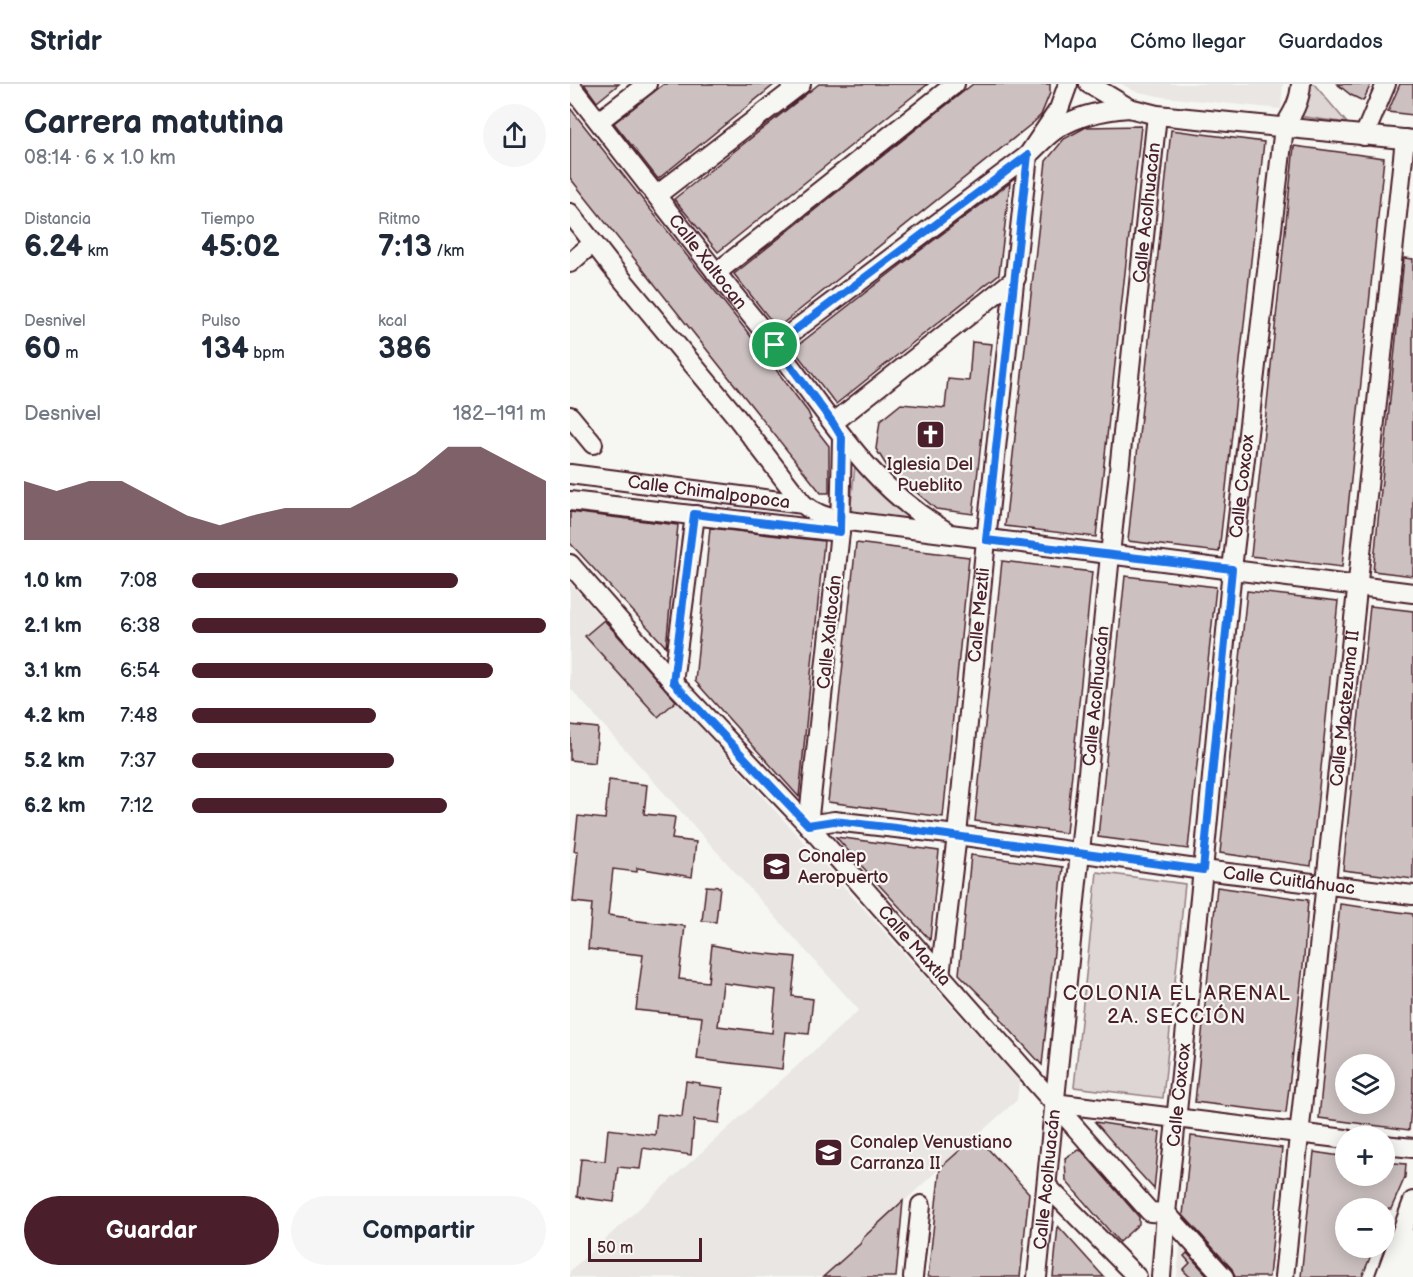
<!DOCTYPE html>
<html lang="es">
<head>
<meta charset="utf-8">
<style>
	:root { --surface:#fff; --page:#f6f6f7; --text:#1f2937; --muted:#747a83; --line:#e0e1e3; --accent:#4a1f2b }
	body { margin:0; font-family:"Balsamiq Sans",sans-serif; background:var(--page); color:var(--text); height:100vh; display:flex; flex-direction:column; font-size:22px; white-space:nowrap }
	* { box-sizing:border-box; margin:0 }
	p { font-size:20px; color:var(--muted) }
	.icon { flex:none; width:33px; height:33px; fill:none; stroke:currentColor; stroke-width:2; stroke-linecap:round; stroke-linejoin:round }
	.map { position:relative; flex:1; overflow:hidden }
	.sheet { display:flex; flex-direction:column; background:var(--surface); width:570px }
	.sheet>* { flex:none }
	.controls { position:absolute; left:765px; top:970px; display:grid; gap:12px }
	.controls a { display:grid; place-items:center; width:60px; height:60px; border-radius:50%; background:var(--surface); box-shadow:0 3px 15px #0003; font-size:30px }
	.scale { position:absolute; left:18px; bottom:15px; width:114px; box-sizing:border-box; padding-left:6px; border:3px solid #4a1f2b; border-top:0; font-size:16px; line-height:21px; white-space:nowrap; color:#4a1f2b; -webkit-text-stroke:4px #f6f6f2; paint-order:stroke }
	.pin { position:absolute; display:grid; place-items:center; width:51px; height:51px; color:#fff; margin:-26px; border:3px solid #fff; border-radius:50%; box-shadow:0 2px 6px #0007 }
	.round { display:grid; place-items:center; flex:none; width:63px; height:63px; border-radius:32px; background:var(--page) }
	.head { display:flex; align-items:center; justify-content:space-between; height:102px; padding:0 24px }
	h1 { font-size:33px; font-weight:600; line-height:45px }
	.metrics { display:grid; grid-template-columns:repeat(3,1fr); gap:9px; height:102px; padding:6px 24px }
	.metrics div { display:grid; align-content:center }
	.metrics b { font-size:30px; font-weight:600 }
	.metrics small { font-size:16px; font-weight:400 }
	.metrics p { font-size:16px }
	.chart { height:168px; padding:12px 24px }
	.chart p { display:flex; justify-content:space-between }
	.chart svg { width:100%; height:108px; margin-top:6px; fill:var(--accent); opacity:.7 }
	.button { display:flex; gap:12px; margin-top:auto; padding:12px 24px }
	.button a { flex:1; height:69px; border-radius:36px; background:var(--accent); color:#fff; font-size:24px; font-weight:600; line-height:69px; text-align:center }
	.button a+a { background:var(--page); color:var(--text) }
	ul { padding:0 24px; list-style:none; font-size:20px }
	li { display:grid; grid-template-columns:96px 72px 1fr; align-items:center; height:45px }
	li i { height:15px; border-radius:8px; background:var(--accent) }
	header { display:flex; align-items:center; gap:36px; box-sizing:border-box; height:84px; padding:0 30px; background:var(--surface); border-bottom:2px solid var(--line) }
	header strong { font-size:28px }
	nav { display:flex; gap:33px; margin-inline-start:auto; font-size:21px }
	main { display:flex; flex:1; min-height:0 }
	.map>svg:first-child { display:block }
	.built { fill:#e9e6e3 }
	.green { fill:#ddd6d5; stroke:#947a80; stroke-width:1.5 }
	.building { fill:#ccc1c0; stroke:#4a1f2b; stroke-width:1.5; fill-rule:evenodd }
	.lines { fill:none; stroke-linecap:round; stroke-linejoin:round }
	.street-casing { stroke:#4a1f2b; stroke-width:22 }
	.primary-casing { stroke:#4a1f2b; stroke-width:33 }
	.street { stroke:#f6f6f2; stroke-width:18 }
	.primary { stroke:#f6f6f2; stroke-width:28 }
	.route-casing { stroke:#fff; stroke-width:12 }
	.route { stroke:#1a73e8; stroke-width:8 }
	.labels { text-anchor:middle; stroke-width:4.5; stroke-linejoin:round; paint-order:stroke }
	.street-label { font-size:18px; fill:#4a1f2b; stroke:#f6f6f2 }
	.poi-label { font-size:18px; fill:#4a1f2b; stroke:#f6f6f2; text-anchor:start }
	.neighbourhood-label { font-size:20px; letter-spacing:1.5px; fill:#4a1f2b; stroke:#f6f6f2 }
</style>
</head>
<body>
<header>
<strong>Stridr</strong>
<nav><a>Mapa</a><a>Cómo llegar</a><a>Guardados</a></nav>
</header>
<main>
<section class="sheet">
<div class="head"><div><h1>Carrera matutina</h1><p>08:14 · 6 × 1.0 km</p></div><a class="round"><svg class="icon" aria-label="share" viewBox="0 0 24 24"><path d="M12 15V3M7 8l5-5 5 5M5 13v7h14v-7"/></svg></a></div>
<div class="metrics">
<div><p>Distancia</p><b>6.24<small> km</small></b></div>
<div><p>Tiempo</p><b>45:02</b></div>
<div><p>Ritmo</p><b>7:13<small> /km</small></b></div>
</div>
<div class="metrics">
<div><p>Desnivel</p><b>60<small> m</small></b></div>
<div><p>Pulso</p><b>134<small> bpm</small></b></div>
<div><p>kcal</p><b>386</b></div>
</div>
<div class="chart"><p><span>Desnivel</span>182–191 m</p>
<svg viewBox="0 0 160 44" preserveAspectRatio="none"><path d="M0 44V20L10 24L20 20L30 20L40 27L50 34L60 38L70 34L80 31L90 31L100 31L110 24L120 17L130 6L140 6L150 13L160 20V44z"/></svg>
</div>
<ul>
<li><b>1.0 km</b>7:08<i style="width:75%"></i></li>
<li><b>2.1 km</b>6:38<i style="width:100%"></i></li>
<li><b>3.1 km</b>6:54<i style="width:85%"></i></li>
<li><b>4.2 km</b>7:48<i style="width:52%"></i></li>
<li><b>5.2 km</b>7:37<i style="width:57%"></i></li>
<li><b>6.2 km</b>7:12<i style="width:72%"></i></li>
</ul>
<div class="button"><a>Guardar</a><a>Compartir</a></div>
</section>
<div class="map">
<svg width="843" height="1193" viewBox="0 0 843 1193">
	<rect width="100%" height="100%" fill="#f6f6f2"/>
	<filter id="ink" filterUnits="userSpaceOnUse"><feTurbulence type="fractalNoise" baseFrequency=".0167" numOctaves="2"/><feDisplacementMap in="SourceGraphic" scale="12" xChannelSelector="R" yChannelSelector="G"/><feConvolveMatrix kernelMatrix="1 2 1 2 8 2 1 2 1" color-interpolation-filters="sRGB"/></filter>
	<g filter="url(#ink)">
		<g class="built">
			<path d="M552,0h161l-2,25 -117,-12 -30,-6z"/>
			<path d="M0,499l449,498 -2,19 -77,68 -117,109h-253v-6l289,-261 -289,-322z"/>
			<path d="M612,1142l46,51h-51z"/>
		</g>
		<g class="green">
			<path d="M735,0h9l33,39 -49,-7z"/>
			<path d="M285,381l75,61 -80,-12z"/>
			<path d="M527,788l88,12 -22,214 -89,-11z"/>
		</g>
		<g class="building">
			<path d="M14,0h35l-22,18z"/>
			<path d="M94,0h111l-117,95 -44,-56z"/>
			<path d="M249,0h109l-210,168 -44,-53z"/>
			<path d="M403,0h77v9l-9,22 -7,7 -257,206 -43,-54z"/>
			<path d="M767,0h34l-8,17 -12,-6z"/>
			<path d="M830,0h13v31l-25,-3z"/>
			<path d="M0,24l183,231 55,73 3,7 -2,1 20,26v47h-8l-251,-315z"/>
			<path d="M571,42l-45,411 -91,-11 41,-365 18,-22 22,-12z"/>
			<path d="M601,46l93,12 -45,410 -91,-11z"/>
			<path d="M724,62l90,12 -42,409 -91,-11z"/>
			<path d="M440,99l-11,91 -163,130 -43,-55 109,-85z"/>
			<path d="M834,174l9,1v317l-40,-5z"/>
			<path d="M402,258l20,2 -19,170 -37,-5 -48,-41 -12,-19 4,-28 21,-17 44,4 3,-29 21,2z"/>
			<path d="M0,428l108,13 -12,122 -96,-104z"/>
			<path d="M140,444l114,13 -25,256 -104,-116z"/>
			<path d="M286,459l113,14 -26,260 -115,-15z"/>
			<path d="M432,477l90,11 -26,261 -91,-12z"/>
			<path d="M555,492l91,11 -28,262 -90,-12z"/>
			<path d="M677,507l91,10 -27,265 -91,-13z"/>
			<path d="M800,522l43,5v268l-70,-9z"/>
			<path d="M34,536l72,81 -18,16 -73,-81z"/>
			<path d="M0,641l28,3 -3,35 -25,-3z"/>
			<path d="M39,696l38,5 -3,29 31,3 -3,22 24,3 -4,35 -55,-9v4l-24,-3 -5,46 21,3v2l56,6 -6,53 29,3 4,-37 36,7 48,5 -4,39 21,3 -4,35 -23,-2 -4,37 -85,-10 5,-42 -66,-7 7,-55 -55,-6 4,-45 -19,-2 5,-51h-4l4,-35 27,3zM153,899l53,7 -4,43 -54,-7z"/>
			<path d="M266,753l103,14 -9,89 -61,-66z"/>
			<path d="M401,771l92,12 -21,198 -42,-46 1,-3 -42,-42z"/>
			<path d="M136,802l14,1 -4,35 -14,-1z"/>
			<path d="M647,803l91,13 -4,57 -18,156 -91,-11z"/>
			<path d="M770,820l73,10v175l-4,41 -90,-12zM776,981h38v39h-38z"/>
			<path d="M116,997l14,2 -1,2 24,3 -4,35 -25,-3 -3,35 -48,-7 -3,21 -22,-2 -4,35 -37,-5 4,-38 24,2 3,-32 47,6 2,-21 25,3z"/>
			<path d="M525,1038l65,10 -6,57 -20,-22z"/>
			<path d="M406,1052l53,57 -9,84h-92l12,-109z"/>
			<path d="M621,1052l91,12 -13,129h-34l-3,-8 -49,-54z"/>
			<path d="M508,1066l4,1 57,66v7l-20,18 -53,-61 -1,-23z"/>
			<path d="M744,1068l32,5v19h38v-14l22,2 -1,13 -14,32h-45v39h28l-12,29h-61z"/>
			<path d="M333,1117l-7,76h-73l37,-33 4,-7z"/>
			<path d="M488,1142l46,51h-51z"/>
			<path d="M617,1169l22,24h-19l-7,-7 7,-7 -6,-7z"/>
		</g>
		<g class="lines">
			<defs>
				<g id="street">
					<path d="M519,0l40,24 28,7 256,25"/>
					<path id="s1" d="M0,1c49,62 97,124 145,186 20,26 41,50 60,75 54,69 93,140 171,185"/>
					<path d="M29,37l48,-37"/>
					<path d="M794,52l22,-52"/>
					<path d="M87,111l144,-111"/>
					<path d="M0,129l42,54 122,147 69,90"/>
					<path d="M0,179l23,-20"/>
					<path d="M146,189l239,-189"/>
					<path d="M205,261l253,-190c9,-8 18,-19 29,-26 21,-14 47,-19 72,-21"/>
					<path d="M0,332l23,28"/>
					<path d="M263,339l183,-145"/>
					<path id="s2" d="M272,354l-2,94 -32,293 26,-4 123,14 246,35 210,25"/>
					<path id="s3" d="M0,390l233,30c12,10 23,13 38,16l572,73"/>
					<path d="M0,417l270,31"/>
					<path id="s4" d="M0,480l103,118 135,143 342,387 16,1 58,64"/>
					<path d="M103,598l22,-167"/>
					<path id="s5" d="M370,892l17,-141 29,-295 42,-385 31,-46 9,-25"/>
					<path d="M484,1019l292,36"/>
					<path d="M814,1061l29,3"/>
					<path d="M477,1102l90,91"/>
					<path d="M343,1193l8,-72"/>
					<path id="s6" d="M467,1193l73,-722 47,-440"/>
					<path id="s7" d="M591,1193l5,-64 37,-343 29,-301 52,-442c9,-14 16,-26 17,-43"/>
					<path id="s8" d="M714,1193l121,-1138"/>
					<path d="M815,1193l28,-76"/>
				</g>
				<path id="primary" d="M830,1193l13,-33"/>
			</defs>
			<use href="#street" class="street-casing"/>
			<use href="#primary" class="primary-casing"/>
			<use href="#street" class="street"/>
			<use href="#primary" class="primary"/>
		</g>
	</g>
	<g class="lines" filter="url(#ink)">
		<defs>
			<path id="route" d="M458,71l-42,385 246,29 -29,301 -307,-42 -62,-7 -26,4 -135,-143 21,-168 146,18 2,-94 -9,-15 -58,-78z"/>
		</defs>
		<use href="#route" class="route-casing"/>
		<use href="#route" class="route"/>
	</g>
	<defs>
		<symbol id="church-square" viewBox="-11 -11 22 22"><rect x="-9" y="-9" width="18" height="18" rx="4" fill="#4a1f2b" stroke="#f6f6f2"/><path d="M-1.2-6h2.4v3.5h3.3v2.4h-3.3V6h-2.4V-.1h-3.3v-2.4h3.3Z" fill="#fff"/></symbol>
		<symbol id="university-square" viewBox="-11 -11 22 22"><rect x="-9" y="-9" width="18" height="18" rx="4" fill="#4a1f2b" stroke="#f6f6f2"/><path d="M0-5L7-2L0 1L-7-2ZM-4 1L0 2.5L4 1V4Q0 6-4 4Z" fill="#fff"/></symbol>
	</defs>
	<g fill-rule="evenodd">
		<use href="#church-square" x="344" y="334" width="33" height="33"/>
		<use href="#university-square" x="190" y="766" width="33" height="33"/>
		<use href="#university-square" x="242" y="1052" width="33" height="33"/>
	</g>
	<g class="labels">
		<g class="street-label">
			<text dy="6" stroke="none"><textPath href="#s6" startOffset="1070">Calle Acolhuacán</textPath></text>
			<text dy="6" stroke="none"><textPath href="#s1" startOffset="224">Calle Xaltocan</textPath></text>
			<text dy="6" stroke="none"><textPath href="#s7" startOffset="795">Calle Coxcox</textPath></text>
			<text dy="6" stroke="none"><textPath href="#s3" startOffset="140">Calle Chimalpopoca</textPath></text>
			<text dy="6" stroke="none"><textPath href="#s5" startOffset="363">Calle Meztli</textPath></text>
			<text transform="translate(259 548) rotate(-84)" y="6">Calle Xaltocán</text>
			<text dy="6" stroke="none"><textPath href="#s6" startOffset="584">Calle Acolhuacán</textPath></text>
			<text dy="6" stroke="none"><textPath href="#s8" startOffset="572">Calle Moctezuma II</textPath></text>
			<text dy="6" stroke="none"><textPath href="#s2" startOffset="874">Calle Cuitláhuac</textPath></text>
			<text dy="6" stroke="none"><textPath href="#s4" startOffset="514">Calle Maxtla</textPath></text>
			<text dy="6" stroke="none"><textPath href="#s7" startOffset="183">Calle Coxcox</textPath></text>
			<text dy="6" stroke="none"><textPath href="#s6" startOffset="98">Calle Acolhuacán</textPath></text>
		</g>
		<g class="poi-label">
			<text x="360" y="386" text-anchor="middle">Iglesia Del<tspan x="360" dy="21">Pueblito</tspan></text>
			<text x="228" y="778">Conalep<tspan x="228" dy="21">Aeropuerto</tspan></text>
			<text x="280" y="1064">Conalep Venustiano<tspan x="280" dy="21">Carranza II</tspan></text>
		</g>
		<g class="neighbourhood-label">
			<text x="607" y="916">COLONIA EL ARENAL<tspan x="607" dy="23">2A. SECCIÓN</tspan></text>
		</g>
	</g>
</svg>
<div class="controls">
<a><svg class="icon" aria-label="layers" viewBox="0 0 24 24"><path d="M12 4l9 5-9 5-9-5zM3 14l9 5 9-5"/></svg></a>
<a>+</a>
<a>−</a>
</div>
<div class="scale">50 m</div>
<div class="pin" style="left:205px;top:261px;background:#1e9e55"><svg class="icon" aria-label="arrive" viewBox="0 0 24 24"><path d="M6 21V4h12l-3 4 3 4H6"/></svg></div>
</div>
</main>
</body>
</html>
